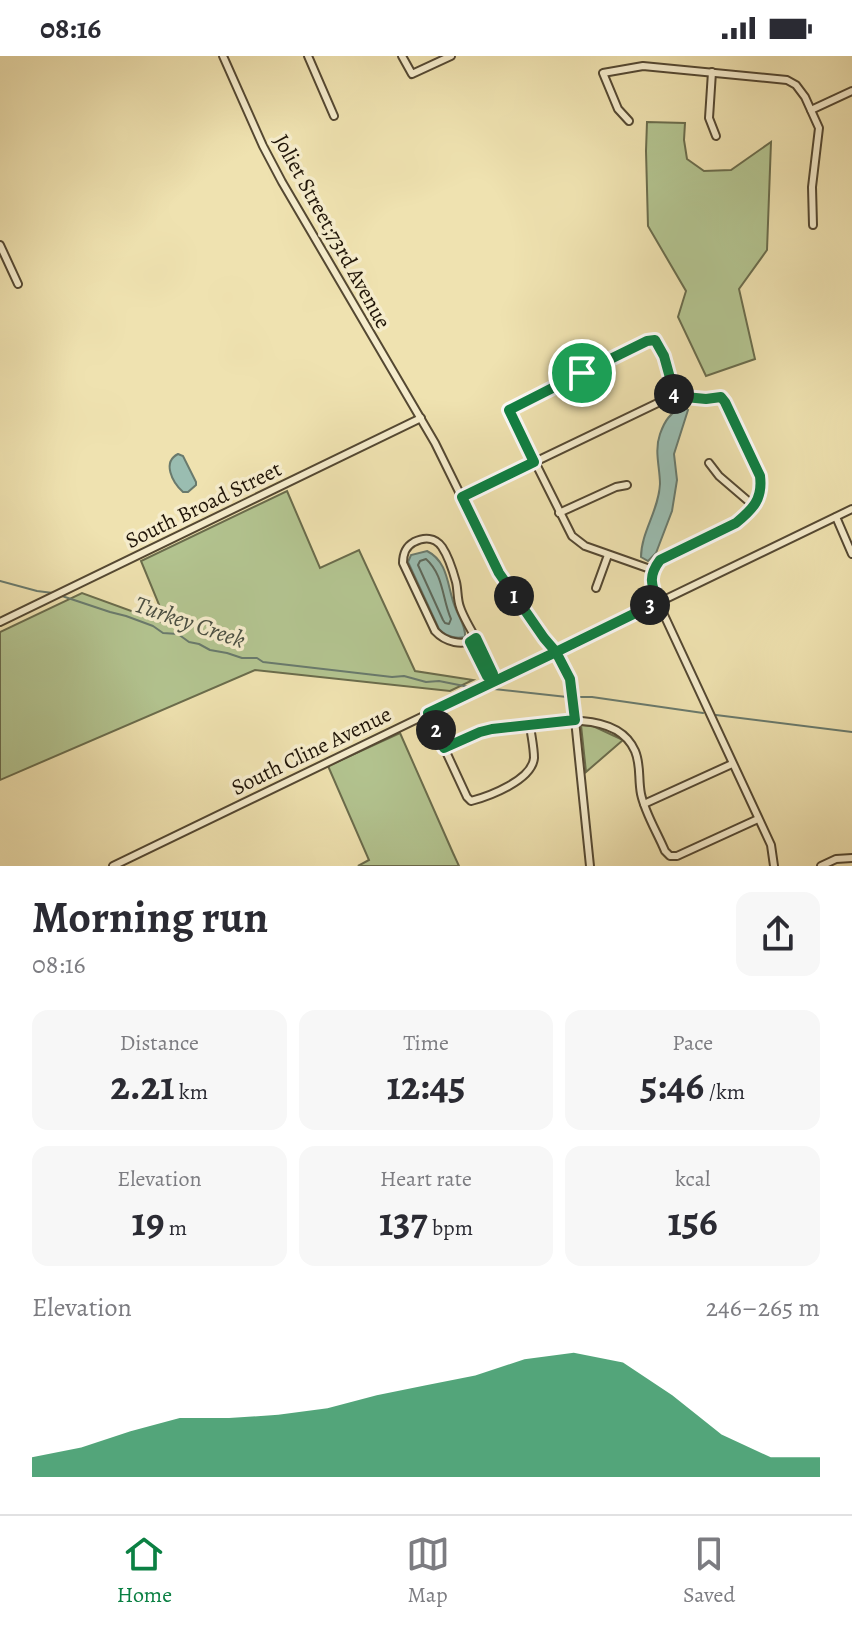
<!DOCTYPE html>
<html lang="en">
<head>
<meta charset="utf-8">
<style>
	:root { --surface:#fff; --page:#f7f7f7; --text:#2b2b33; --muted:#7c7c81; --line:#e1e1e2; --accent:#0b8043 }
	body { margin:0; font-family:Alegreya,serif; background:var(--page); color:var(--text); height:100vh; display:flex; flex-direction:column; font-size:30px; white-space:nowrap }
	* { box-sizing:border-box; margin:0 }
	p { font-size:26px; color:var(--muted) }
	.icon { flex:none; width:44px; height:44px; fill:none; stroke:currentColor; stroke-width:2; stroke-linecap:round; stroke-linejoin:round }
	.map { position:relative; height:810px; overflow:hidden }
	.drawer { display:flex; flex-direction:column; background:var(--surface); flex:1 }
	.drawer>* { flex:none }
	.pin { position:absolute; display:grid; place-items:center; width:68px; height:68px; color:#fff; margin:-34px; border:4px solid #fff; border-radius:50%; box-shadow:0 2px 8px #0007 }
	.km { position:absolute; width:40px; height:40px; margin:-20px; border-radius:50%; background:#222; color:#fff; font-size:22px; line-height:40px; text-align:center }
	.round { display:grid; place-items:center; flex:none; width:84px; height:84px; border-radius:16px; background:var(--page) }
	.head { display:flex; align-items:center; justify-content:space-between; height:136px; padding:0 32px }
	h1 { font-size:44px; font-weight:700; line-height:60px }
	.stats { display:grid; grid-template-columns:repeat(3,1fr); gap:12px; height:136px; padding:8px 32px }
	.stats div { display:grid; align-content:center; border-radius:16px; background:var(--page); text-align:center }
	.stats b { font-size:40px; font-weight:700 }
	.stats small { font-size:22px; font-weight:400 }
	.stats p { font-size:22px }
	.chart { height:224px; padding:16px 32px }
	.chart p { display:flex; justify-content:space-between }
	.chart svg { width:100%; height:144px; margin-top:8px; fill:var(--accent); opacity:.7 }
	.status { display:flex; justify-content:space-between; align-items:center; height:56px; padding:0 40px; background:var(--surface); direction:ltr }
	.status svg { height:22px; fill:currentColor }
	.tabs { display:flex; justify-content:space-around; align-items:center; height:112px; border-top:2px solid var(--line); background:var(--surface); font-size:22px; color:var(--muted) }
	.tabs a { display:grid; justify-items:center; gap:4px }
	.tabs .current { color:var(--accent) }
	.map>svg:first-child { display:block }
	.green { fill:#b3c490; stroke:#6a6c4c; stroke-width:2 }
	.water { fill:#9abdb1; stroke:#697a6d; stroke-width:2 }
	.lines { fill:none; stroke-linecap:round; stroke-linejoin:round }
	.shore { stroke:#5d695c; stroke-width:2 }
	.stream { stroke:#697a6d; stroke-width:2 }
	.minor-casing { stroke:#544832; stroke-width:10 }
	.minor { stroke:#f5eccc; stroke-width:6 }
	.route-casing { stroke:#fff; stroke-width:16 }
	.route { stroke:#0b8043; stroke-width:10 }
	.labels { text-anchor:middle; stroke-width:7; stroke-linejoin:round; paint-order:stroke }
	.street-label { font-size:22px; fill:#201508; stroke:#f5eccc }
	.water-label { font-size:24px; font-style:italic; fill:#4b5043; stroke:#f5eccc }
</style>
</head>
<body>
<div class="status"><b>08:16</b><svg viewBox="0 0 49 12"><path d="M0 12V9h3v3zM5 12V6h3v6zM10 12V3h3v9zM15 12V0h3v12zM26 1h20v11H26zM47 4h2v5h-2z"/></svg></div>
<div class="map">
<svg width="852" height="810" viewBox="0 0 852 810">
	<rect width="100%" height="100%" fill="#efe2b0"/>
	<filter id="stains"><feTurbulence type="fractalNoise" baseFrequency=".0025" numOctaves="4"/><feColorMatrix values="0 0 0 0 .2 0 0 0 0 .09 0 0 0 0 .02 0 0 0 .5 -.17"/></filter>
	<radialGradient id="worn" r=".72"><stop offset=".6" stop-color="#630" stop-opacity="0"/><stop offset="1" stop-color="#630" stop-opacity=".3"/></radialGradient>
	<g class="green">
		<path d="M647,66l38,1 -1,17 3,19 17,12 27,-1 40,-28 -4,108 -28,39 16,70 -49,17 -28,-59 8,-26 -38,-65 -2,-75z"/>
		<path d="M287,435l33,77 39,-18 56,121 58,9 -23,11 -195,-21 -255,110v-148l82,-39 85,31 -26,-63z"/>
		<path d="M581,669l12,1 30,14 -37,32z"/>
		<path d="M400,677l53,120 6,13h-101l11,-6 -41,-94z"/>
	</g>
	<g class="water">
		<path d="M683,351l5,3 -14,44 3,26 -5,31 -16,42 -8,8 -7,-4c0,-25 18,-47 19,-73 0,-16 -6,-33 0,-50 5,-14 10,-21 23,-27z"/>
		<path d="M178,398l5,2 13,26v3l-8,7h-5c-11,-10 -21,-30 -5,-38z"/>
		<path d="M427,495c22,11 20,36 28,56 4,11 11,19 10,30 -11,2 -19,0 -26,-8l-31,-67 3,-7z"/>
	</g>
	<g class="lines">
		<path class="shore" d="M426,503c18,16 16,40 25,60l-2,5 -4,-1 -2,-3 -25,-55 2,-4z"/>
		<g class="stream">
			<path d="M0,525l37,10 16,2"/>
			<path d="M59,539l51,17 16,4 27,10 10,7 15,1 11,8 10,2 11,6 17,3 15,5h15l6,4 129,15 12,-1 22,6 13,-1 30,6"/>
			<path d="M494,633l73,8"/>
			<path d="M578,641h14l111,16"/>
			<path d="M716,659l136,17"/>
		</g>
		<defs>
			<g id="minor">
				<path d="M223,0l40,90 19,36 153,261 64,130 45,65 12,14 10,17 5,19 4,32 15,146"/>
				<path d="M308,0l26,60"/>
				<path d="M402,0l10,18 39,-18"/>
				<path d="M712,16l-3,46 7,18"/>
				<path d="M811,54l41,-19"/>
				<path d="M629,65l-11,-12 -15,-36 40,-7 144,14 9,5 9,12 14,31 -7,59 1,38"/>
				<path d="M0,189l18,39"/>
				<path d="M709,407l10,13 35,30"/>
				<path d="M462,441l204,-98c18,-5 36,1 55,-2l4,5 35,74c3,23 -7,33 -24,47l-76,37 -7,10 -2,9 7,23 113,243 3,21"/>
				<path d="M559,457l57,-26 11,-2"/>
				<path d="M836,461l16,37"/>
				<path d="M653,514l-68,-24 -13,-10 -63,-126 138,-69 8,-1 9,16 11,40"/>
				<path d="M596,532l12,-33"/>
				<path d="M0,566l421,-204"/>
				<path d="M476,582c-13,9 -31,4 -41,-7l-32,-68c0,-9 2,-16 11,-21 10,-5 21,-5 28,5 6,9 11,24 14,35 2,8 1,17 4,25 7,22 33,52 33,75"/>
				<path d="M470,586l17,34 6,6"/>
				<path d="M428,657l39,84 4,4c19,-5 61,-21 63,-43 0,-11 -3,-23 -4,-33"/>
				<path d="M444,692l36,-16 12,-3c40,-5 123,-25 143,22 6,14 3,28 6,43 4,19 16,38 24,57l5,5h7l81,-37"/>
				<path d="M644,748l88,-40"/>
				<path d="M113,810l739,-357"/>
				<path d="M821,810l15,-7 16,-1"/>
			</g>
		</defs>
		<use href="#minor" class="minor-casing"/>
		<use href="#minor" class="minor"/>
	</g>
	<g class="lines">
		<defs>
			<path id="route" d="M582,317l-73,37 25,52 -72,35 37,76 45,65 12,14 -63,30 -6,-6 -17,-34 6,-4 17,36v8l-65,31 16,35 36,-16 12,-3 83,-9 -5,-41 -14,-27 102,-50c-7,-18 -10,-26 2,-42l76,-37c17,-14 27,-24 24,-47l-35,-74 -4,-5 -15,2 -31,-3 -11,-40 -9,-16 -8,1 -65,32"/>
		</defs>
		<use href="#route" class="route-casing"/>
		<use href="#route" class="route"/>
	</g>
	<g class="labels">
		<g class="street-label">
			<text transform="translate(333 175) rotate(61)" y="8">Joliet Street;73rd Avenue</text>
			<text transform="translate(203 448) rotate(-26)" y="8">South Broad Street</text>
			<text transform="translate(311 694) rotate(-26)" y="8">South Cline Avenue</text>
		</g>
		<g class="water-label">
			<text transform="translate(190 566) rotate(19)" y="8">Turkey Creek</text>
		</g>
	</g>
	<rect width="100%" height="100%" filter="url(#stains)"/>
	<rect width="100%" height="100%" fill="url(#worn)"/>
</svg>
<div class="pin" style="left:582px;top:317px;background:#1e9e55"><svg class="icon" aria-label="arrive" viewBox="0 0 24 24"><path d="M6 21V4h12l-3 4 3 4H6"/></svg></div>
<b class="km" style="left:514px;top:540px">1</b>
<b class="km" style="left:436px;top:674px">2</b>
<b class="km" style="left:650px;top:549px">3</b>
<b class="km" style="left:674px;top:338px">4</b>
</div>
<section class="drawer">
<div class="head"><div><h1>Morning run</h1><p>08:16</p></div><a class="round"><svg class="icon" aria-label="share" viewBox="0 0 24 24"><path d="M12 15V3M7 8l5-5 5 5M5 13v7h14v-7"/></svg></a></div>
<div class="stats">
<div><p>Distance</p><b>2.21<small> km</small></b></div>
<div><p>Time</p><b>12:45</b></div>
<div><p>Pace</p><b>5:46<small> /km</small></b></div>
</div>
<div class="stats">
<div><p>Elevation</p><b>19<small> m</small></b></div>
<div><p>Heart rate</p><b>137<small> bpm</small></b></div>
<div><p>kcal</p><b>156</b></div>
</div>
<div class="chart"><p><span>Elevation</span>246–265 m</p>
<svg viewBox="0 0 160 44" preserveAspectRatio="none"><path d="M0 44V38L10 35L20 30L30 26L40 26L50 25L60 23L70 19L80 16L90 13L100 8L110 6L120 9L130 19L140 31L150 38L160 38V44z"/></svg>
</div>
</section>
<nav class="tabs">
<a class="current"><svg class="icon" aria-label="home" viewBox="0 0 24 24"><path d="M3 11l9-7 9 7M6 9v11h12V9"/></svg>Home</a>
<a><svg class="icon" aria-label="map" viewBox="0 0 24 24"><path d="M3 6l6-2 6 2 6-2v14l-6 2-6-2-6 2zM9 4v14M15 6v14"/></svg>Map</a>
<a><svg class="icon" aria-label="saved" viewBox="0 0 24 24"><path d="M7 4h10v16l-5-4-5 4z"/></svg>Saved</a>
</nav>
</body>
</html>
